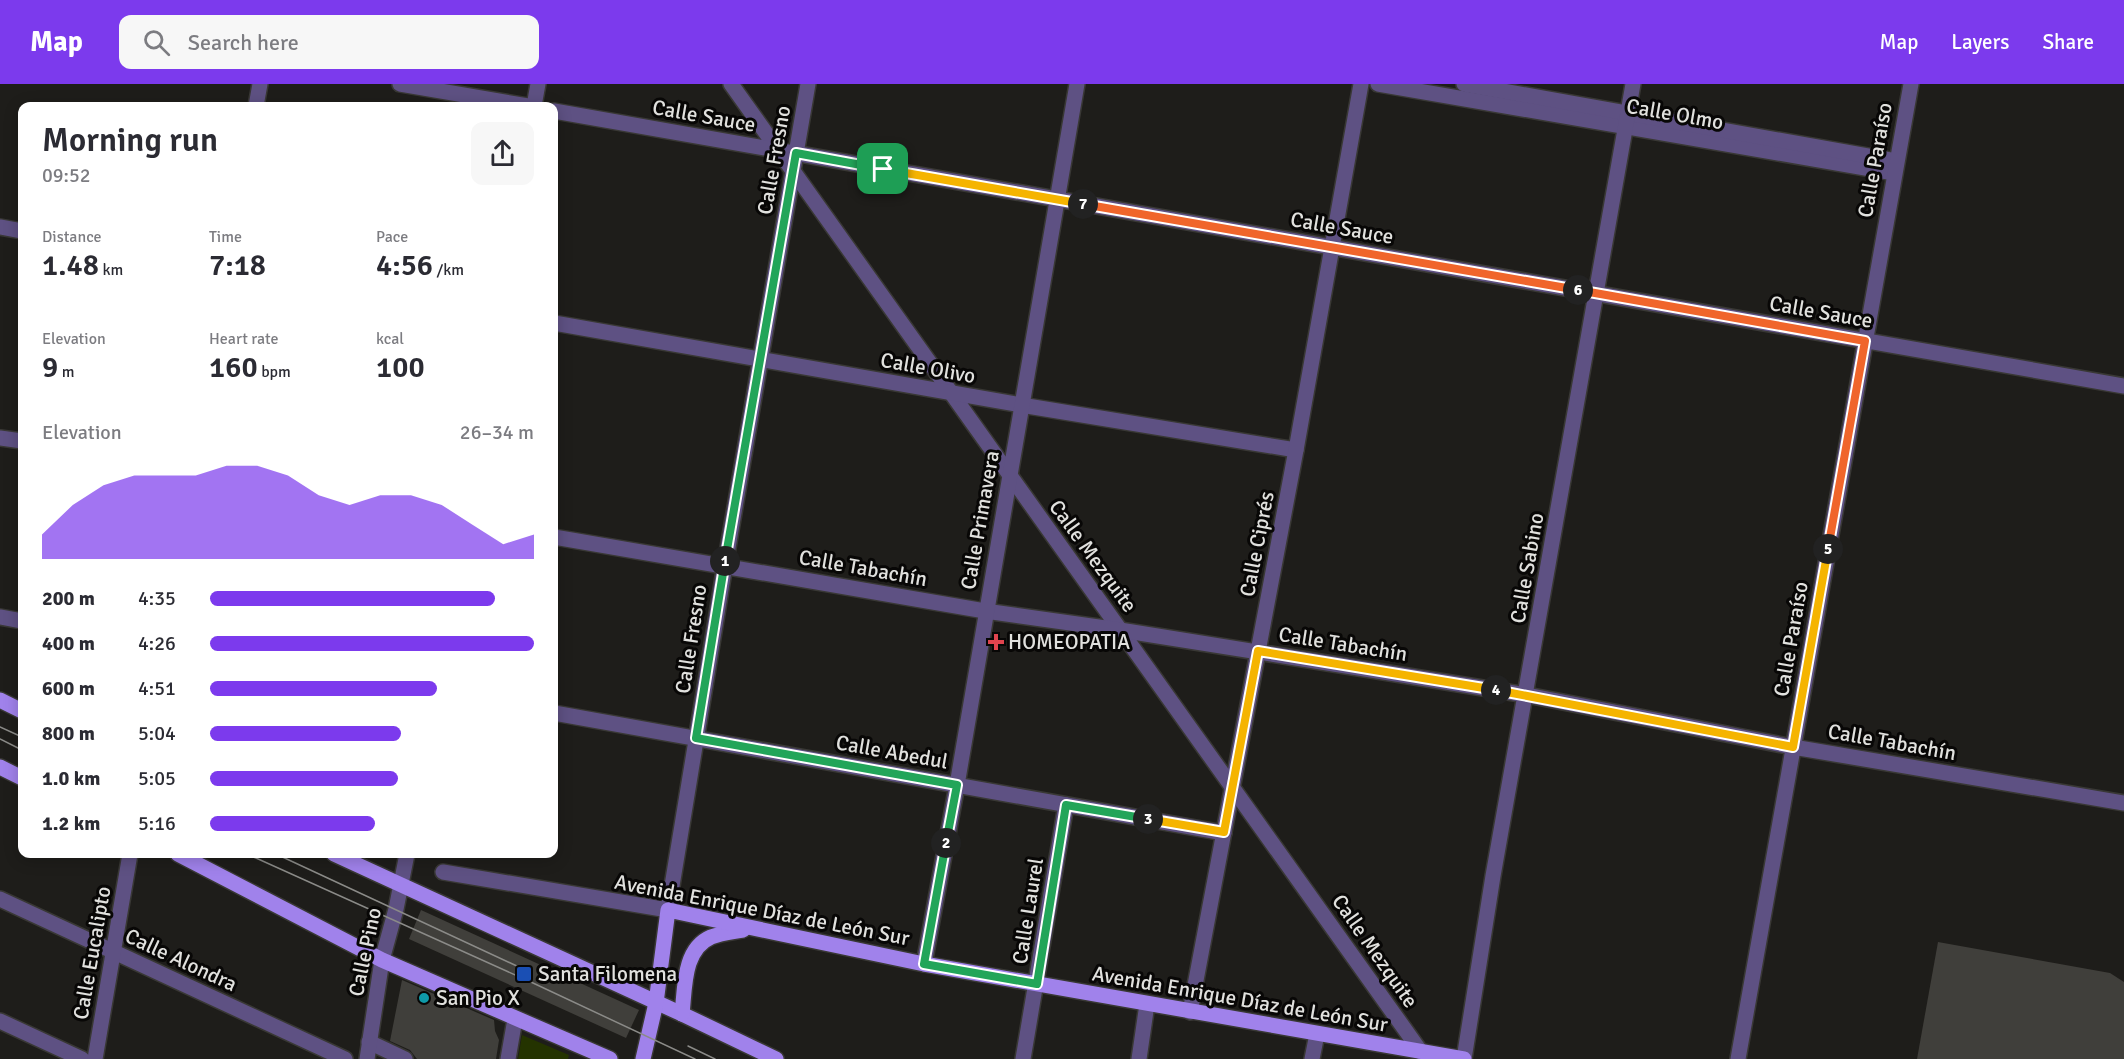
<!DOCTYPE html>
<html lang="en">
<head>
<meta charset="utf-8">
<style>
	:root { --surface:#fff; --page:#f7f7f7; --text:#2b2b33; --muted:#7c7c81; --accent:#7c3aed }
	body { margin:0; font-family:Signika,sans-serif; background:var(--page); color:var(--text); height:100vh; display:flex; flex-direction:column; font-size:22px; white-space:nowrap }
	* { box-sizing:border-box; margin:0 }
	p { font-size:20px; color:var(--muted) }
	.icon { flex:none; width:33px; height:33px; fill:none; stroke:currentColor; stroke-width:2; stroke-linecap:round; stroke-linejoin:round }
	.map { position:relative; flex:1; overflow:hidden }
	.panel { position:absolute; left:18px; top:18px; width:540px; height:756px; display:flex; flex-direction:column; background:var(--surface); border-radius:12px; box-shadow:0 3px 15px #0003 }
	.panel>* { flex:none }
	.pin { position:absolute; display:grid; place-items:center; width:51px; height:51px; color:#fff; margin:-26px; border-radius:12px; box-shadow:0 3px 9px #0006 }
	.km { position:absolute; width:30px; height:30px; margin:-15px; border-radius:50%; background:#222; color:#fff; font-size:16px; line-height:30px; text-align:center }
	.round { display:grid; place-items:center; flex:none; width:63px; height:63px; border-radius:12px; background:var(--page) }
	.head { display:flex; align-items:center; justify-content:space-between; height:102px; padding:0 24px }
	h1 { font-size:33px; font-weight:600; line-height:45px }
	.stats { display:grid; grid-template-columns:repeat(3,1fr); gap:9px; height:102px; padding:6px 24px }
	.stats div { display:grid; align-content:center }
	.stats b { font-size:30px; font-weight:600 }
	.stats small { font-size:16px; font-weight:400 }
	.stats p { font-size:16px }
	.chart { height:168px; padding:12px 24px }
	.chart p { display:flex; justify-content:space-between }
	.chart svg { width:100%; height:108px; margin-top:6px; fill:var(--accent); opacity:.7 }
	ul { padding:0 24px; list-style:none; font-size:20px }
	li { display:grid; grid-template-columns:96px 72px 1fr; align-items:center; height:45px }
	li i { height:15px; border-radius:8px; background:var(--accent) }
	header { display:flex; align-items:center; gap:36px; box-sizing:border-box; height:84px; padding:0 30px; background:var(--accent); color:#fff }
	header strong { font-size:28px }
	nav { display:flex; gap:33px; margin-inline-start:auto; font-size:21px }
	.search { width:420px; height:54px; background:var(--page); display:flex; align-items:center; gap:15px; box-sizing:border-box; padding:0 21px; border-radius:12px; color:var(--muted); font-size:22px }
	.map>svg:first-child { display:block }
	.green { fill:#243300 }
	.building { fill:#403f3b }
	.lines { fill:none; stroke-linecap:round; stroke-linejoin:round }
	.minor-casing { stroke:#393835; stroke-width:18 }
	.major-casing { stroke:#393835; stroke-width:18 }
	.minor { stroke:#5e5183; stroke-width:15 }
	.major { stroke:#a082eb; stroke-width:15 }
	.tram { stroke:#8b8b88; stroke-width:1.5 }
	.split-1-casing { stroke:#fff; stroke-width:12 }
	.split-2-casing { stroke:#fff; stroke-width:12 }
	.split-3-casing { stroke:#fff; stroke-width:12 }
	.split-4-casing { stroke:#fff; stroke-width:12 }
	.split-5-casing { stroke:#fff; stroke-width:12 }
	.split-6-casing { stroke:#fff; stroke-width:12 }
	.split-7-casing { stroke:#fff; stroke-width:12 }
	.split-8-casing { stroke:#fff; stroke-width:12 }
	.split-1 { stroke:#22a559; stroke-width:8 }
	.split-2 { stroke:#22a559; stroke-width:8 }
	.split-3 { stroke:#22a559; stroke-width:8 }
	.split-4 { stroke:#f5b400; stroke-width:8 }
	.split-5 { stroke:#f5b400; stroke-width:8 }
	.split-6 { stroke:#f0652b; stroke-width:8 }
	.split-7 { stroke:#f0652b; stroke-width:8 }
	.split-8 { stroke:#f5b400; stroke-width:8 }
	.health-dot { fill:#e0444e; stroke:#080706; stroke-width:2 }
	.transit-dot { fill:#1a4fb4; stroke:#080706; stroke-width:2 }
	.culture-dot { fill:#0f9aa8; stroke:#080706; stroke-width:2 }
	.labels { text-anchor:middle; stroke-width:6; stroke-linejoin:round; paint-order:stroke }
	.street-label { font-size:21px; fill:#e1e1de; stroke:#080706 }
	.poi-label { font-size:21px; fill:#e1e1de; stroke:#080706; text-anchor:start }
</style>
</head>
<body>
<header>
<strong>Map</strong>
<div class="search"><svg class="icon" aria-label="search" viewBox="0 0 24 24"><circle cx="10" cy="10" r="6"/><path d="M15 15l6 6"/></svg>Search here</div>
<nav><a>Map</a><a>Layers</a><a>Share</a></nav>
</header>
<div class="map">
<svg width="2124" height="975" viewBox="0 0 2124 975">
	<rect width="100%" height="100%" fill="#1e1d1a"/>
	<path class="green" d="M522,951l47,20 -1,4h-50z"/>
	<g class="building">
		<path d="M421,826l218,100 -13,28 -217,-99z"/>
		<path d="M1938,858l172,31 14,9v77h-207z"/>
		<path d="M402,896l92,40 1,11 4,9 -3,19h-79l-7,-9 -20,-9z"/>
	</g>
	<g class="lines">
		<defs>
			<g id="minor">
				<path d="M400,0l128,22"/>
				<path d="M731,0l690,968"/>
				<path d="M1378,0l516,89"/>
				<path d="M1464,0l432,77"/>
				<path d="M256,22l4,-22"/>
				<path d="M534,22l4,-22"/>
				<path d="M554,27l1570,275"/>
				<path d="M0,143l22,4"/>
				<path d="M554,239l467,82 275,45"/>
				<path d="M0,354l22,3"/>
				<path d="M554,453l431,74 135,19 407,65 266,52 331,56"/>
				<path d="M0,533l22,4"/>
				<path d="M554,629l670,120"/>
				<path d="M443,788l225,38 57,-345 83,-481"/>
				<path d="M0,815l345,160"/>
				<path d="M924,880l33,-179 120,-701"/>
				<path d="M1190,928l106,-562 65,-366"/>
				<path d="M0,937l82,38"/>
				<path d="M369,958l36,17"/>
				<path d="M95,975l35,-205"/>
				<path d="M367,975l15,-99 14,-51 11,-55"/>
				<path d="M508,975l7,-40"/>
				<path d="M1023,975l43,-254"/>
				<path d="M1139,975l8,-55"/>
				<path d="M1312,975l5,-25"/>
				<path d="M1464,975l29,-183 140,-792"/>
				<path d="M1738,975l173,-975"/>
			</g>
			<g id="major">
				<path d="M0,616l22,11"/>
				<path d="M0,683l22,11"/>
				<path d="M178,770l204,106 228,99"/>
				<path d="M334,770l348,160 94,45"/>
				<path d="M682,930c3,-26 1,-65 29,-77 10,-4 21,-5 32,-7"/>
				<path d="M643,975l13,-56 12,-93 256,54 540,95"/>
			</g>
		</defs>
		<use href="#minor" class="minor-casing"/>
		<use href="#major" class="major-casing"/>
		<use href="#minor" class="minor"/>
		<use href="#major" class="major"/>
		<g class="tram">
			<path d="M0,643l22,10"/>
			<path d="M0,655l22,11"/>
			<path d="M247,770l286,129 162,76"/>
			<path d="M276,770l243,113"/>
			<path d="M688,962l27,13"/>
		</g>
	</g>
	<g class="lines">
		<defs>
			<path id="split-1" d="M725,477l71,-408 87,16"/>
			<path id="split-2" d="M725,477l-29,177 261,47 -11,58"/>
			<path id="split-3" d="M946,759l-22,121 113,20 29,-179 82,14"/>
			<path id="split-4" d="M1148,735l76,13 34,-181 238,39"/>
			<path id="split-5" d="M1496,606l297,57 35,-198"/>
			<path id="split-6" d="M1578,206l287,51 -37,208"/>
			<path id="split-7" d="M1083,120l495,86"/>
			<path id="split-8" d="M883,85l200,35"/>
		</defs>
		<use href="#split-1" class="split-1-casing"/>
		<use href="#split-2" class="split-2-casing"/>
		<use href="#split-3" class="split-3-casing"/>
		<use href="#split-4" class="split-4-casing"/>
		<use href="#split-5" class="split-5-casing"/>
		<use href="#split-6" class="split-6-casing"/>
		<use href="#split-7" class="split-7-casing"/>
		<use href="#split-8" class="split-8-casing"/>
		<use href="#split-1" class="split-1"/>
		<use href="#split-2" class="split-2"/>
		<use href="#split-3" class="split-3"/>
		<use href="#split-4" class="split-4"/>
		<use href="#split-5" class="split-5"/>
		<use href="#split-6" class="split-6"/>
		<use href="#split-7" class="split-7"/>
		<use href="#split-8" class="split-8"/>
	</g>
	<path class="health-dot" d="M993 549h6v6h6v6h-6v6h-6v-6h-6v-6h6z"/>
	<rect class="transit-dot" x="516" y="882" width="16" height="16" rx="3"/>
	<circle class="culture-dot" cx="424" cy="914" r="6"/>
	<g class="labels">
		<g class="street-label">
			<text transform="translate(1675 30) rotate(10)" y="7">Calle Olmo</text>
			<text transform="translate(704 32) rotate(10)" y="7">Calle Sauce</text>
			<text transform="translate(774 76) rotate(-80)" y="7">Calle Fresno</text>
			<text transform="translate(1875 76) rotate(-80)" y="7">Calle Paraíso</text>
			<text transform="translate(1342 144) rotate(10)" y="7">Calle Sauce</text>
			<text transform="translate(1821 228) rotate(10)" y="7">Calle Sauce</text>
			<text transform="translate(928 284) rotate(10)" y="7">Calle Olivo</text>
			<text transform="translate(980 436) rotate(-80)" y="7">Calle Primavera</text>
			<text transform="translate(1257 460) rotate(-79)" y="7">Calle Ciprés</text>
			<text transform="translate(1093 472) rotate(54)" y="7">Calle Mezquite</text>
			<text transform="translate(863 484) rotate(10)" y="7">Calle Tabachín</text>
			<text transform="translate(1527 484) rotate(-80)" y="7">Calle Sabino</text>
			<text transform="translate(691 555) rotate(-81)" y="7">Calle Fresno</text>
			<text transform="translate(1791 555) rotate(-80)" y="7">Calle Paraíso</text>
			<text transform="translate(1343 560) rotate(9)" y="7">Calle Tabachín</text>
			<text transform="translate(1892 658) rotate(10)" y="7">Calle Tabachín</text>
			<text transform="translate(892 668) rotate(10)" y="7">Calle Abedul</text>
			<text transform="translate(762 826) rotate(11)" y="7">Avenida Enrique Díaz de León Sur</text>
			<text transform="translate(1028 827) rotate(-81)" y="7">Calle Laurel</text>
			<text transform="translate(1375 867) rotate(55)" y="7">Calle Mezquite</text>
			<text transform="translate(365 868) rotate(-78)" y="7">Calle Pino</text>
			<text transform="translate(92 869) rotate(-80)" y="7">Calle Eucalipto</text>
			<text transform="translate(181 876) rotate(25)" y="7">Calle Alondra</text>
			<text transform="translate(1240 915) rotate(10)" y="7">Avenida Enrique Díaz de León Sur</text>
		</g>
		<g class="poi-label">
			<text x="1008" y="565">HOMEOPATIA</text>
			<text x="538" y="897">Santa Filomena</text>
			<text x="436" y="921">San Pio X</text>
		</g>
	</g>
</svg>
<div class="pin" style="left:883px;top:85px;background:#1e9e55"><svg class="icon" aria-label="arrive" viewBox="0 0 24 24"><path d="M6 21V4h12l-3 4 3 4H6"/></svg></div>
<b class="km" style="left:725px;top:477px">1</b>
<b class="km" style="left:946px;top:759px">2</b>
<b class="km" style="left:1148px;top:735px">3</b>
<b class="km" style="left:1496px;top:606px">4</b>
<b class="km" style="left:1828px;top:465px">5</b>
<b class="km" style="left:1578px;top:206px">6</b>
<b class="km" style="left:1083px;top:120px">7</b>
<section class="panel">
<div class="head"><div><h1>Morning run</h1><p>09:52</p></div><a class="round"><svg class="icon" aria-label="share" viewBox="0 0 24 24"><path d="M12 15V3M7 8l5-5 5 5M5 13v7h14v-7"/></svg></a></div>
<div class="stats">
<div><p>Distance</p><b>1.48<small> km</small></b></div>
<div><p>Time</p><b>7:18</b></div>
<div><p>Pace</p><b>4:56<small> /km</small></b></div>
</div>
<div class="stats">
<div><p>Elevation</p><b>9<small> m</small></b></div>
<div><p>Heart rate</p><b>160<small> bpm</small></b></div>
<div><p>kcal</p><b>100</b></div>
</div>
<div class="chart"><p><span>Elevation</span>26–34 m</p>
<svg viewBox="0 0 160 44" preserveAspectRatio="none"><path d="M0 44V34L10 22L20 14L30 10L40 10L50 10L60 6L70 6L80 10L90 18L100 22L110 18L120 18L130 22L140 30L150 38L160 34V44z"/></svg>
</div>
<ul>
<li><b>200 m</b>4:35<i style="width:88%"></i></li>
<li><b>400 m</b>4:26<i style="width:100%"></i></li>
<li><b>600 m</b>4:51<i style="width:70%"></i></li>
<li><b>800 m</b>5:04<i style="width:59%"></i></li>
<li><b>1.0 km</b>5:05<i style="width:58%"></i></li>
<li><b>1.2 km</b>5:16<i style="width:51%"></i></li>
</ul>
</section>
</div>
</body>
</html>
